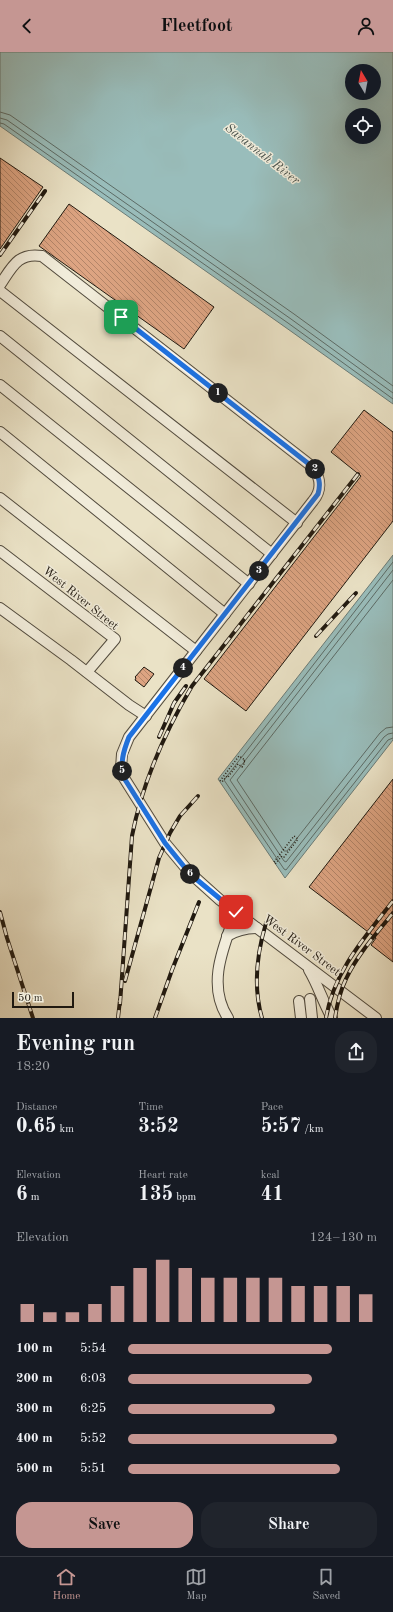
<!DOCTYPE html>
<html lang="en">
<head>
<meta charset="utf-8">
<style>
	:root { --surface:#171b24; --page:#20242c; --text:#f1f3f6; --muted:#9ea1a6; --line:#363941; --accent:#c59692 }
	body { margin:0; font-family:"Old Standard TT",serif; background:var(--page); color:var(--text); height:100vh; display:flex; flex-direction:column; font-size:15px; white-space:nowrap }
	* { box-sizing:border-box; margin:0 }
	p { font-size:13px; color:var(--muted) }
	.icon { flex:none; width:22px; height:22px; fill:none; stroke:currentColor; stroke-width:2; stroke-linecap:round; stroke-linejoin:round }
	.map { position:relative; height:966px; overflow:hidden }
	.panel { display:flex; flex-direction:column; background:var(--surface); flex:1 }
	.panel>* { flex:none }
	.needle { width:26px; rotate:350deg }
	.tools { position:absolute; left:345px; top:12px; display:grid; gap:8px }
	.tools a { display:grid; place-items:center; width:36px; height:36px; border-radius:50%; background:var(--surface); box-shadow:0 4px 16px #0002; font-size:20px }
	.scale { position:absolute; left:12px; bottom:10px; width:62px; box-sizing:border-box; padding-left:4px; border:2px solid #201910; border-top:0; font-size:11px; line-height:14px; white-space:nowrap; color:#201910; -webkit-text-stroke:3px #f1ecda; paint-order:stroke }
	.pin { position:absolute; display:grid; place-items:center; width:34px; height:34px; color:#fff; margin:-17px; border-radius:8px; box-shadow:0 2px 6px #0006 }
	.km { position:absolute; width:20px; height:20px; margin:-10px; border-radius:50%; background:#222; color:#fff; font-size:11px; line-height:20px; text-align:center }
	.round { display:grid; place-items:center; flex:none; width:42px; height:42px; border-radius:16px; background:var(--page) }
	.headline { display:flex; align-items:center; justify-content:space-between; height:68px; padding:0 16px }
	h1 { font-size:22px; font-weight:700; line-height:30px }
	.stats { display:grid; grid-template-columns:repeat(3,1fr); gap:6px; height:68px; padding:4px 16px }
	.stats div { display:grid; align-content:center }
	.stats b { font-size:20px; font-weight:700 }
	.stats small { font-size:11px; font-weight:400 }
	.stats p { font-size:11px }
	.chart { height:112px; padding:8px 16px }
	.chart p { display:flex; justify-content:space-between }
	.chart svg { width:100%; height:72px; margin-top:4px; stroke:var(--accent); stroke-width:6 }
	.cta { display:flex; gap:8px; margin-top:auto; padding:8px 16px }
	.cta a { flex:1; height:46px; border-radius:16px; background:var(--accent); color:#111; font-size:16px; font-weight:700; line-height:46px; text-align:center }
	.cta a+a { background:var(--page); color:var(--text) }
	ul { padding:0 16px; list-style:none; font-size:13px }
	li { display:grid; grid-template-columns:64px 48px 1fr; align-items:center; height:30px }
	li i { height:10px; border-radius:5px; background:var(--accent) }
	header { display:flex; justify-content:space-between; align-items:center; height:52px; padding:0 16px; background:var(--accent); color:#111; font-size:18px; font-weight:700 }
	.dock { display:flex; justify-content:space-around; align-items:center; height:56px; border-top:1px solid var(--line); background:var(--surface); font-size:11px; color:var(--muted) }
	.dock a { display:grid; justify-items:center; gap:2px }
	.dock .selected { color:var(--accent) }
	.map>svg:first-child { display:block }
	.water { fill:#99bdbb; stroke:#697b77; fill-rule:evenodd }
	.lines { fill:none; stroke-linecap:round; stroke-linejoin:round }
	.shore { stroke:#5c6b66; stroke-width:1 }
	.building { fill:url(#building-back-hatch); stroke:#201910 }
	.minor-casing { stroke:#524b3e; stroke-width:12 }
	.path { stroke:#201910; stroke-width:1.5; stroke-dasharray:1 2; stroke-linecap:butt }
	.minor { stroke:#f1ecda; stroke-width:10 }
	.rail-casing { stroke:#201910; stroke-width:4 }
	.rail { stroke:#f1ecda; stroke-width:2.5; stroke-dasharray:8; stroke-linecap:butt }
	.route-casing { stroke:#fff; stroke-width:8 }
	.route { stroke:#1a73e8; stroke-width:5 }
	.labels { text-anchor:middle; stroke-width:3; stroke-linejoin:round; paint-order:stroke }
	.street-label { font-size:12px; fill:#201910; stroke:#f1ecda }
	.water-label { font-size:13px; font-style:italic; fill:#4a524c; stroke:#f1ecda }
</style>
</head>
<body>
<header><svg class="icon" aria-label="back" viewBox="0 0 24 24"><path d="M15 5l-7 7 7 7"/></svg>Fleetfoot<svg class="icon" aria-label="person" viewBox="0 0 24 24"><circle cx="12" cy="8" r="4"/><path d="M4 21q1-7 8-7t8 7"/></svg></header>
<div class="map">
<svg width="393" height="966" viewBox="0 0 393 966">
	<defs>
		<pattern id="building-back-hatch" width="6" height="6" patternUnits="userSpaceOnUse"><rect width="6" height="6" fill="#dda482"/><path d="M-1 5l2 2M0 0l6 6M5-1l2 2" fill="none" stroke="#b38569"/></pattern>
	</defs>
	<rect width="100%" height="100%" fill="#eae2c6"/>
	<filter id="stains"><feTurbulence type="fractalNoise" baseFrequency=".005" numOctaves="4"/><feColorMatrix values="0 0 0 0 .2 0 0 0 0 .09 0 0 0 0 .02 0 0 0 .5 -.17"/></filter>
	<radialGradient id="worn" r=".72"><stop offset=".6" stop-color="#630" stop-opacity="0"/><stop offset="1" stop-color="#630" stop-opacity=".3"/></radialGradient>
	<g class="water">
		<path d="M0,0h393v352l-108,-77 -285,-201zM352,19h22v22h-22zM352,63h22v22h-22z"/>
		<path d="M393,503v185l-108,138 -67,-99z"/>
	</g>
	<g class="lines">
		<g class="shore">
			<path d="M0,60l10,3 284,199 99,72"/>
			<path d="M0,66l7,2 284,199 102,74"/>
			<path d="M0,71l4,1 284,199 105,76"/>
			<path d="M393,510l-169,218 60,89 2,1 102,-130 5,-2"/>
			<path d="M393,518l-163,210 54,81 2,1 98,-125 4,-3 5,-1"/>
			<path d="M393,528l-156,200 47,71h3l93,-118 6,-5 7,-1"/>
		</g>
	</g>
	<g class="building">
		<path d="M0,106l43,29 -43,62z"/>
		<path d="M69,152l145,103 -30,42 -145,-103z"/>
		<path d="M364,358l29,22v89l-147,190 -42,-32 157,-203 -30,-24z"/>
		<path d="M144,615l10,7 -10,13 -9,-7 1,-2 -1,-1z"/>
		<path d="M393,727v183l-22,-17 5,-7 -67,-51z"/>
	</g>
	<g class="lines">
		<defs>
			<g id="minor">
				<path d="M0,233c12,-18 18,-33 42,-29l272,212c7,12 8,22 -1,33l-184,236 -7,17 -1,14 3,10 41,65 25,30 30,27 156,118"/>
				<path d="M0,239l297,232"/>
				<path d="M0,284l272,218"/>
				<path d="M0,333l249,199"/>
				<path d="M0,380l225,182"/>
				<path d="M0,446l196,153"/>
				<path d="M0,499l115,88 -28,33"/>
				<path d="M0,556l71,52 58,45 17,11"/>
				<path d="M227,884c10,-6 18,-8 30,-8"/>
				<path d="M309,918c9,15 14,32 23,48"/>
				<path d="M310,947l2,19"/>
				<path d="M299,949l2,17"/>
				<path d="M228,966c-22,-34 -4,-72 8,-106"/>
			</g>
		</defs>
		<use href="#minor" class="minor-casing"/>
		<g class="path">
			<path d="M220,729l19,-25 6,4 -2,1 2,1 -3,5 -4,-3 -10,13 -1,-1 -6,7"/>
			<path d="M274,810l20,-26 4,3 -14,18 -2,-1 -7,8"/>
		</g>
		<use href="#minor" class="minor"/>
		<defs>
			<g id="rail">
				<path d="M0,203l45,-64"/>
				<path d="M316,584l40,-43"/>
				<path d="M159,685l15,-34 12,-17"/>
				<path d="M0,860l7,26 26,80"/>
				<path d="M125,929l34,-123 11,-25 10,-17 18,-20"/>
				<path d="M120,952l12,-168c10,-52 33,-104 60,-150l166,-212"/>
				<path d="M118,966l2,-18"/>
				<path d="M155,966l17,-48 27,-68"/>
				<path d="M262,966c-9,-31 -5,-65 4,-95"/>
				<path d="M326,966c8,-47 39,-81 67,-117"/>
				<path d="M335,966c2,-13 5,-27 11,-39 11,-24 31,-46 47,-66"/>
			</g>
		</defs>
		<use href="#rail" class="rail-casing"/>
		<use href="#rail" class="rail"/>
	</g>
	<g class="lines">
		<defs>
			<path id="route" d="M121,265l193,151c5,9 7,16 4,26l-189,243c-6,15 -9,26 -5,41l41,65 25,31 46,38"/>
		</defs>
		<use href="#route" class="route-casing"/>
		<use href="#route" class="route"/>
	</g>
	<g class="labels">
		<g class="street-label">
			<text transform="translate(81 546) rotate(39)" y="4">West River Street</text>
			<text transform="translate(302 893) rotate(37)" y="4">West River Street</text>
		</g>
		<g class="water-label">
			<text transform="translate(263 101) rotate(38)" y="5">Savannah River</text>
		</g>
	</g>
	<rect width="100%" height="100%" filter="url(#stains)"/>
	<rect width="100%" height="100%" fill="url(#worn)"/>
</svg>
<div class="tools">
<a><svg class="needle" viewBox="-14 -14 28 28"><path d="M0-13l5 13h-10z" fill="#e53935"/><path d="M0 13l5-13h-10z" fill="#9ea1a6"/></svg></a>
<a><svg class="icon" aria-label="locate" viewBox="0 0 24 24"><circle cx="12" cy="12" r="6"/><path d="M12 2v4M12 18v4M2 12h4M18 12h4"/></svg></a>
</div>
<div class="scale">50 m</div>
<div class="pin" style="left:121px;top:265px;background:#1e9e55"><svg class="icon" aria-label="arrive" viewBox="0 0 24 24"><path d="M6 21V4h12l-3 4 3 4H6"/></svg></div>
<div class="pin" style="left:236px;top:860px;background:#d93025"><svg class="icon" aria-label="check" viewBox="0 0 24 24"><path d="M5 12l5 5 9-10"/></svg></div>
<b class="km" style="left:218px;top:341px">1</b>
<b class="km" style="left:315px;top:417px">2</b>
<b class="km" style="left:259px;top:519px">3</b>
<b class="km" style="left:183px;top:616px">4</b>
<b class="km" style="left:122px;top:719px">5</b>
<b class="km" style="left:190px;top:822px">6</b>
</div>
<section class="panel">
<div class="headline"><div><h1>Evening run</h1><p>18:20</p></div><a class="round"><svg class="icon" aria-label="share" viewBox="0 0 24 24"><path d="M12 15V3M7 8l5-5 5 5M5 13v7h14v-7"/></svg></a></div>
<div class="stats">
<div><p>Distance</p><b>0.65<small> km</small></b></div>
<div><p>Time</p><b>3:52</b></div>
<div><p>Pace</p><b>5:57<small> /km</small></b></div>
</div>
<div class="stats">
<div><p>Elevation</p><b>6<small> m</small></b></div>
<div><p>Heart rate</p><b>135<small> bpm</small></b></div>
<div><p>kcal</p><b>41</b></div>
</div>
<div class="chart"><p><span>Elevation</span>124–130 m</p>
<svg viewBox="0 0 160 44" preserveAspectRatio="none"><path d="M5 44V33M15 44V38M25 44V38M35 44V33M45 44V22M55 44V11M65 44V6M75 44V11M85 44V17M95 44V17M105 44V17M115 44V17M125 44V22M135 44V22M145 44V22M155 44V27"/></svg>
</div>
<ul>
<li><b>100 m</b>5:54<i style="width:82%"></i></li>
<li><b>200 m</b>6:03<i style="width:74%"></i></li>
<li><b>300 m</b>6:25<i style="width:59%"></i></li>
<li><b>400 m</b>5:52<i style="width:84%"></i></li>
<li><b>500 m</b>5:51<i style="width:85%"></i></li>
</ul>
<div class="cta"><a>Save</a><a>Share</a></div>
</section>
<nav class="dock">
<a class="selected"><svg class="icon" aria-label="home" viewBox="0 0 24 24"><path d="M3 11l9-7 9 7M6 9v11h12V9"/></svg>Home</a>
<a><svg class="icon" aria-label="map" viewBox="0 0 24 24"><path d="M3 6l6-2 6 2 6-2v14l-6 2-6-2-6 2zM9 4v14M15 6v14"/></svg>Map</a>
<a><svg class="icon" aria-label="saved" viewBox="0 0 24 24"><path d="M7 4h10v16l-5-4-5 4z"/></svg>Saved</a>
</nav>
</body>
</html>
